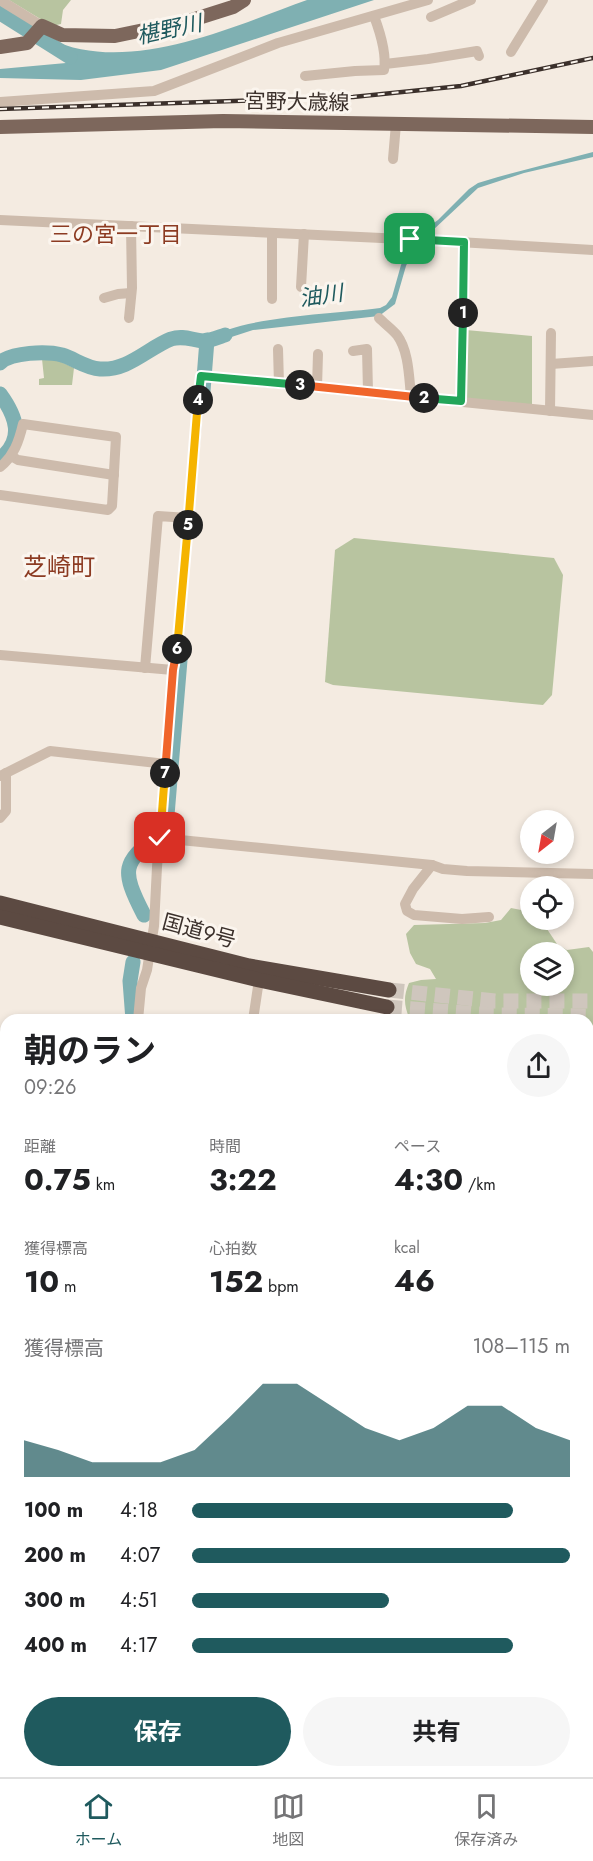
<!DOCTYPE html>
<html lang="ja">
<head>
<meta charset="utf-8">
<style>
	:root { --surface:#fff; --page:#f6f6f6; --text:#202124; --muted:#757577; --line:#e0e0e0; --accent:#1f5a5e }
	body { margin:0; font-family:Jost,"Noto Sans JP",sans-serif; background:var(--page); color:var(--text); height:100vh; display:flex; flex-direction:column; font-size:22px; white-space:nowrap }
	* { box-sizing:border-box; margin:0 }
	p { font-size:20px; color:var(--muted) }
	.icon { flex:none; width:33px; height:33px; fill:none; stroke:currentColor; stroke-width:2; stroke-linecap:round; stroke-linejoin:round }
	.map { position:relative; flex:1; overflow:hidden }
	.drawer { position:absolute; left:0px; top:1014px; width:594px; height:764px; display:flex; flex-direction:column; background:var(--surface); border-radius:18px 18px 0 0; box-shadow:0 3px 9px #0003 }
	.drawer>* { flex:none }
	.needle { width:39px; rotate:211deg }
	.controls { position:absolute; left:520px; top:810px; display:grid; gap:12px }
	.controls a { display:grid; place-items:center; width:54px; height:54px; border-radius:50%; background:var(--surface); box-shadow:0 3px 9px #0003; font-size:30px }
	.pin { position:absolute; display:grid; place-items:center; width:51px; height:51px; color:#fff; margin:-26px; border-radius:12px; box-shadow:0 3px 9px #0006 }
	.km { position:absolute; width:30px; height:30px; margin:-15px; border-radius:50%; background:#222; color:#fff; font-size:16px; line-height:30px; text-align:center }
	.round { display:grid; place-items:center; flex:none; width:63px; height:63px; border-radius:32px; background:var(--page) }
	.overview { display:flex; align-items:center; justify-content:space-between; height:102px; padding:0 24px }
	h1 { font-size:33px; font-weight:700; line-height:45px }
	.stats { display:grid; grid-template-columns:repeat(3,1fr); gap:9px; height:102px; padding:6px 24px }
	.stats div { display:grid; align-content:center }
	.stats b { font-size:30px; font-weight:700 }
	.stats small { font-size:16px; font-weight:400 }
	.stats p { font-size:16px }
	.chart { height:168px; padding:12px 24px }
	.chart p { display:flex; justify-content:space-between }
	.chart svg { width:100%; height:108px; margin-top:6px; fill:var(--accent); opacity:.7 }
	.action { display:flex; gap:12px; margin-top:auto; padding:12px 24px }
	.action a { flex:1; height:69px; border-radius:36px; background:var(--accent); color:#fff; font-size:24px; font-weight:700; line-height:69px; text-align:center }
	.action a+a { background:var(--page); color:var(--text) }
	ul { padding:0 24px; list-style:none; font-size:20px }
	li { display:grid; grid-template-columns:96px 72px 1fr; align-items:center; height:45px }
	li i { height:15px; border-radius:8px; background:var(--accent) }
	.dock { display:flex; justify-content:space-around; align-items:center; height:84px; border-top:2px solid var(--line); background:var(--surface); font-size:16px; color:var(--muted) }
	.dock a { display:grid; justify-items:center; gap:3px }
	.dock .selected { color:var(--accent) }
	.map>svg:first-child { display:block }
	.green { fill:#b8c4a0; fill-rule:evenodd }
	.water { fill:#7fb0b2 }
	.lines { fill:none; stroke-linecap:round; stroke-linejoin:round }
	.river { stroke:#7fb0b2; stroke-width:15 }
	.highway-tunnel { stroke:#cfc6bd; stroke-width:15; stroke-dasharray:15 8; stroke-linecap:butt }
	.minor { stroke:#cdbbac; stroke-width:10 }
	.major { stroke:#7d675c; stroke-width:14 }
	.highway { stroke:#5c4a42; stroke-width:15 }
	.rail-casing { stroke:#3b302b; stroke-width:4.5 }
	.rail { stroke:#fbf5ee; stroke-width:2; stroke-dasharray:7; stroke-linecap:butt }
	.split-1-casing { stroke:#fff; stroke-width:12 }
	.split-2-casing { stroke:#fff; stroke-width:12 }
	.split-3-casing { stroke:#fff; stroke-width:12 }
	.split-4-casing { stroke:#fff; stroke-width:12 }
	.split-5-casing { stroke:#fff; stroke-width:12 }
	.split-6-casing { stroke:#fff; stroke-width:12 }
	.split-7-casing { stroke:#fff; stroke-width:12 }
	.split-8-casing { stroke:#fff; stroke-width:12 }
	.split-1 { stroke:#22a559; stroke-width:8 }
	.split-2 { stroke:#22a559; stroke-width:8 }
	.split-3 { stroke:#f0652b; stroke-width:8 }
	.split-4 { stroke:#22a559; stroke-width:8 }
	.split-5 { stroke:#f5b400; stroke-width:8 }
	.split-6 { stroke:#f5b400; stroke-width:8 }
	.split-7 { stroke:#f0652b; stroke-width:8 }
	.split-8 { stroke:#f5b400; stroke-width:8 }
	.labels { text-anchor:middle; stroke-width:6; stroke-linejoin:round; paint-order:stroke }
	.street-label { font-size:21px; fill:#3b302b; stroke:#fbf5ee }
	.water-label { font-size:22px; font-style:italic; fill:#1f5a5e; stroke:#fbf5ee }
	.neighbourhood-label { font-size:22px; fill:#8c3b22; stroke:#fbf5ee }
	.quarter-label { font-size:24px; fill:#8c3b22; stroke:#fbf5ee }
</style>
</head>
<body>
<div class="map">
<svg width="593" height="1777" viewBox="0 0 593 1777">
	<rect width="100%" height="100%" fill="#f4ebe1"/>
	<g class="green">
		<path d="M9,0h62l-8,10 -2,14 -9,2z"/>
		<path d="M466,330l66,6v70l-69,-7z"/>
		<path d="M42,359l15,1 17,8 -2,17h-33v-6l5,-1z"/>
		<path d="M354,538l200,20 9,17 -11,120 -9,10 -210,-20 -8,-3 10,-132z"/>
		<path d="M511,908l20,4v8h10l16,24 10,6 22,-3 4,5v236l-5,-3v-165h-178c-6,-14 -7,-23 -1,-37l12,-3 15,-1 -6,-10 -14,-5 -6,-11 -4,-19 8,-9 71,-2 16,-3zM564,952v34h-33v-34z"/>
		<path d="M588,1375l5,2v400h-463l-4,-5h462z"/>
	</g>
	<g class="water">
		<path d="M307,0h67l-213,70 -80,10 -81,-2v-9l66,-6 1,-7 -13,-8 -4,-9c77,37 182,-12 257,-39z"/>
		<path d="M593,152v5l-69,16 -46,15 -46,43 -6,3 -12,15 -8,17 -11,38 -16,12 -126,14 -37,12 -9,-2c32,-24 130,-26 173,-32l6,-3 6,-8 9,-32 16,-30 21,-15 31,-31 9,-6 20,-6z"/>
	</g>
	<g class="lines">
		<g class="river">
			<path d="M0,13l70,44"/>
			<path d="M0,363c11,-11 47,-12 62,-8 13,4 24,13 38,14 28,2 48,-21 71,-30 12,-4 21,1 32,2 7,0 16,-4 22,-6"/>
			<path d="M203,391l4,-51"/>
			<path d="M0,394c16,22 25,45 0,65"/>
			<path d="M144,915c-27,-52 -18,-52 22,-88l15,-179"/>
			<path d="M133,962l-3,19 3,39"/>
			<path d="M0,1477l6,-1"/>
		</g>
		<g class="highway-tunnel">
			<path d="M389,990l106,11h98"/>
			<path d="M387,1007l106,8 100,1"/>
		</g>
		<g class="minor">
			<path d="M0,0l42,26"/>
			<path d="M431,17l40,-17"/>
			<path d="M511,52l32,-52"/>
			<path d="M385,64l43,-5 49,-8 2,5"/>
			<path d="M305,76l50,-5 29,-1c3,-17 -4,-38 -10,-54"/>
			<path d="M0,102l154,-11 124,-48 150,-43"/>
			<path d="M393,159l3,-35"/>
			<path d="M0,220l424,20 169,10"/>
			<path d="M301,287l3,-53"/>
			<path d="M104,298l14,-4 13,-1"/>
			<path d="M272,299v-66"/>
			<path d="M129,318l3,-30 -1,-62"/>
			<path d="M379,318c6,6 13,11 18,17 12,16 12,43 14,61"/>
			<path d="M278,349l1,35"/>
			<path d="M353,351l14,-2 1,43"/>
			<path d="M551,364l42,-3"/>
			<path d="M317,387l1,-33"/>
			<path d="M461,401l3,-159"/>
			<path d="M550,411l1,-78"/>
			<path d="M11,456l7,4 96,15"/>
			<path d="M0,467c14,-11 19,-26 23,-43l93,13 -4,69 -4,4 -108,-15"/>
			<path d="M0,655l173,15"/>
			<path d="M145,668l13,-152 30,2"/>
			<path d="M0,776l50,-25 116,13"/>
			<path d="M0,818l6,-7v-38"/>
			<path d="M160,838l272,27 11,4 24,2 126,3"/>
			<path d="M432,865l-19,24 -8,15 2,7 7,4 48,4 27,-2"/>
			<path d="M138,1020l3,-32 6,-18 7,-44 3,-59 16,-197 4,-16 24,-278 392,39"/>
			<path d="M253,1020l6,-40"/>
			<path d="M0,1089l6,1"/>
			<path d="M0,1123l6,-15"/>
			<path d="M0,1187l6,7"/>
			<path d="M588,1235l5,3"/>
			<path d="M0,1285l2,-11 -2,-39 6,-25"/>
			<path d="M588,1305l5,-9"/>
			<path d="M0,1542l6,-1"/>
			<path d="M0,1582h6"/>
			<path d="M0,1622h3"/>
			<path d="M0,1664l6,-13"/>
			<path d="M0,1727l6,10"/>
			<path d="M0,1752l6,-4"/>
			<path d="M80,1772l2,5"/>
			<path d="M121,1772l1,5"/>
		</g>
		<g class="major">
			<path d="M0,47l27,-4 15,-17 20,9 53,1 77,-16 41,-13 11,-7"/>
			<path d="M0,127l223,-6 370,6"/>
		</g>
		<g class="highway">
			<path d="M0,903l249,63 140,24"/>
			<path d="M0,917l259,63 128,27"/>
		</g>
		<defs>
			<path id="rail" d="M0,109l353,-12 108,-11 132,-28"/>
		</defs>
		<use href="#rail" class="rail-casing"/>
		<use href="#rail" class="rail"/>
	</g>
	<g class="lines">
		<defs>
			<path id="split-1" d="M410,239l54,3 -1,71"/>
			<path id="split-2" d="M424,398l37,3 2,-88"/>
			<path id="split-3" d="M300,385l124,13"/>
			<path id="split-4" d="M198,400l3,-24 99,9"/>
			<path id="split-5" d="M188,525l10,-125"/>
			<path id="split-6" d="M177,649l11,-124"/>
			<path id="split-7" d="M165,773l8,-103 4,-21"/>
			<path id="split-8" d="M160,838l5,-65"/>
		</defs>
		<use href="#split-1" class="split-1-casing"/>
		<use href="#split-2" class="split-2-casing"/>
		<use href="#split-3" class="split-3-casing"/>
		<use href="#split-4" class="split-4-casing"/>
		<use href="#split-5" class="split-5-casing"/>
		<use href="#split-6" class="split-6-casing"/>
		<use href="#split-7" class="split-7-casing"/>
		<use href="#split-8" class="split-8-casing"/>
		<use href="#split-1" class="split-1"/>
		<use href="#split-2" class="split-2"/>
		<use href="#split-3" class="split-3"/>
		<use href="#split-4" class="split-4"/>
		<use href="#split-5" class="split-5"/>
		<use href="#split-6" class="split-6"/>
		<use href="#split-7" class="split-7"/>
		<use href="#split-8" class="split-8"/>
	</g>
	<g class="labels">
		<g class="street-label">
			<text transform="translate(297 102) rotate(1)" y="7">宮野大歳線</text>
			<text transform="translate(199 931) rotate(15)" y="7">国道9号</text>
		</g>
		<g class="water-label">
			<text transform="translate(169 29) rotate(-12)" y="8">椹野川</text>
			<text transform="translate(321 295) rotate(-8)" y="8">油川</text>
		</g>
		<g class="neighbourhood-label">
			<text x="116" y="242">三の宮一丁目</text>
		</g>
		<g class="quarter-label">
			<text x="59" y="575">芝崎町</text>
		</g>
	</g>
</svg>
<div class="controls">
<a><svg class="needle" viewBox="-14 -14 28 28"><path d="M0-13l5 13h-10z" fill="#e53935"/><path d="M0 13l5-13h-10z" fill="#757577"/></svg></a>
<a><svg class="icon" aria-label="locate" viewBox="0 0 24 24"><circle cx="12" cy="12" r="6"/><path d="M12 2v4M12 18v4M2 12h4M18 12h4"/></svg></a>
<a><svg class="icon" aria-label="layers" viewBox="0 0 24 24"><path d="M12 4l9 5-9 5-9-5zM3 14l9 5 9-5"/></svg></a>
</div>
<div class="pin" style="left:410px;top:239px;background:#1e9e55"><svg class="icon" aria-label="arrive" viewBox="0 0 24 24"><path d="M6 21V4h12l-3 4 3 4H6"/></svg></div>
<div class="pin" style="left:160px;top:838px;background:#d93025"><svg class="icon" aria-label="check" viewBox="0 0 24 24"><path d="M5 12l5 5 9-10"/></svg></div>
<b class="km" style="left:463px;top:313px">1</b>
<b class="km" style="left:424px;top:398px">2</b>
<b class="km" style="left:300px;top:385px">3</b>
<b class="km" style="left:198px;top:400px">4</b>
<b class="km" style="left:188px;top:525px">5</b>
<b class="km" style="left:177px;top:649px">6</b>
<b class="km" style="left:165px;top:773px">7</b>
<section class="drawer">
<div class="overview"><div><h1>朝のラン</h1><p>09:26</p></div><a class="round"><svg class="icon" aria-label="share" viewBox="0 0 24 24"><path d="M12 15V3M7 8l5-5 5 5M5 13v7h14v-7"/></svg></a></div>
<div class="stats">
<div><p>距離</p><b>0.75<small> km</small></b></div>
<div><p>時間</p><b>3:22</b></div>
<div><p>ペース</p><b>4:30<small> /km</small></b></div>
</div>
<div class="stats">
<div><p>獲得標高</p><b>10<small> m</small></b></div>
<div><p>心拍数</p><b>152<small> bpm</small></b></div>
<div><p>kcal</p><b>46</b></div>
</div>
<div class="chart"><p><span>獲得標高</span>108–115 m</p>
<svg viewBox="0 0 160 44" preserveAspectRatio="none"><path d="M0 44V29L10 33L20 38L30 38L40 38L50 33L60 20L70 6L80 6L90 15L100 24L110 29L120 24L130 15L140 15L150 24L160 29V44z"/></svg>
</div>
<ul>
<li><b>100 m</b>4:18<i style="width:85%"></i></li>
<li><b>200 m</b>4:07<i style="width:100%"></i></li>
<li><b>300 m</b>4:51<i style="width:52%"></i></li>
<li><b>400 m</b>4:17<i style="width:85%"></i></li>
</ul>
<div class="action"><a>保存</a><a>共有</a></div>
</section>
</div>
<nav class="dock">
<a class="selected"><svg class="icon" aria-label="home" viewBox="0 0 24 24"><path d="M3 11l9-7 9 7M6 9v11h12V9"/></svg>ホーム</a>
<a><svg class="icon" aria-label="map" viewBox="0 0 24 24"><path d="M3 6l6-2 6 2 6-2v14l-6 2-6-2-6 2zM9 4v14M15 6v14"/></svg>地図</a>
<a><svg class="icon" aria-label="saved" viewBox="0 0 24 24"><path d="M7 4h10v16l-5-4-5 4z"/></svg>保存済み</a>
</nav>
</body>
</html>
